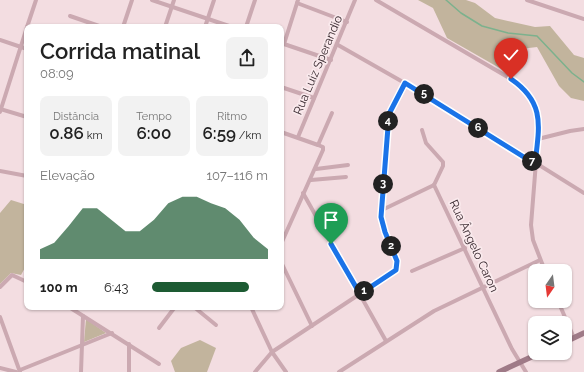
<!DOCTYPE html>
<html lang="pt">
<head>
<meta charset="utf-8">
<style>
	:root { --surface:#fff; --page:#f2f2f2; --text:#222; --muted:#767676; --accent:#1d5b33 }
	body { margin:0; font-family:Raleway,sans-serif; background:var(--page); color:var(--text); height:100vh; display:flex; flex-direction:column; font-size:15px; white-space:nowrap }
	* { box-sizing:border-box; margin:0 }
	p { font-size:13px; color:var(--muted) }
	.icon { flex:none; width:22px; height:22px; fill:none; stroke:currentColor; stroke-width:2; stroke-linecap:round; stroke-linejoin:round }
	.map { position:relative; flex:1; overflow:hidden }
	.panel { position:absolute; left:24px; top:24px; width:260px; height:286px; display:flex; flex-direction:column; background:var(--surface); border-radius:8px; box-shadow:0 1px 3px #0004 }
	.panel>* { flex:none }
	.needle { width:26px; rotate:194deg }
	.controls { position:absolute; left:528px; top:264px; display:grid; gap:8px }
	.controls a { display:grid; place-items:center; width:44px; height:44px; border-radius:8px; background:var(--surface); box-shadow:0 1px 3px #0004; font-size:20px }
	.pin { position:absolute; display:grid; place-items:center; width:34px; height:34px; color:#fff; margin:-41px -17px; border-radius:50% 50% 50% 0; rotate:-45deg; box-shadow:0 0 4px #0007 }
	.pin .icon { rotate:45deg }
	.km { position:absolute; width:20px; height:20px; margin:-10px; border-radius:50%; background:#222; color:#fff; font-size:11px; line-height:20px; text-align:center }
	.round { display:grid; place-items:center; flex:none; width:42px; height:42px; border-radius:8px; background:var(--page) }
	.overview { display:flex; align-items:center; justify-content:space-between; height:68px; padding:0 16px }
	h1 { font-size:22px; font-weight:600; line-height:30px }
	.figures { display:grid; grid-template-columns:repeat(3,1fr); gap:6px; height:68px; padding:4px 16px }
	.figures div { display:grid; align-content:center; border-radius:8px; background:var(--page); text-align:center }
	.figures b { font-size:17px; font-weight:600 }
	.figures small { font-size:11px; font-weight:400 }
	.figures p { font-size:11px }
	.chart { height:112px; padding:8px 16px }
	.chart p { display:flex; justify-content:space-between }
	.chart svg { width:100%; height:72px; margin-top:4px; fill:var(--accent); opacity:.7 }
	ul { padding:0 16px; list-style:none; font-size:13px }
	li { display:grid; grid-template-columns:64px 48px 1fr; align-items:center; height:30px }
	li i { height:10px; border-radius:5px; background:var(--accent) }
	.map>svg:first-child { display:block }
	.green { fill:#c2b49d }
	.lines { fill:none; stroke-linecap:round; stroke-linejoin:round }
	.stream { stroke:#7cb18d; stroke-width:1.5 }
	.minor { stroke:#cba9b1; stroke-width:4 }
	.secondary { stroke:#9f7a87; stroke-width:5.5 }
	.route-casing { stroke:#fff; stroke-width:8 }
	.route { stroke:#1a73e8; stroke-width:5 }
	.labels { text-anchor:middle; stroke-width:3.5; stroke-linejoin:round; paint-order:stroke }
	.street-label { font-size:12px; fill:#38292f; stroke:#faeaed }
</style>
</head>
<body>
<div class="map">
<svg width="584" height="372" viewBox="0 0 584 372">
	<rect width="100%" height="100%" fill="#f3dde1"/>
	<g class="green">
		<path d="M418,0h48l9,3 20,15 40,9 15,-1 24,29 10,3v43l-13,-3 -12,-12 -22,-39 -16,2 -13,9 2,16 -63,-36 -14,-30z"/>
		<path d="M11,200l16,5v59l-6,11 -10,-2 -11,11v-71z"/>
		<path d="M86,319l20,14 -22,9z"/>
		<path d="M200,340l16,8 -9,24h-32l-4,-11 10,-13z"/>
	</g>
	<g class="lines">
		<path class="stream" d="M446,0l15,13 21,13 26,7 29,3 35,37 12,9"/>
		<g class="minor">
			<path d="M152,0l80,27"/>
			<path d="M376,0l135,79c17,12 27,24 28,45l-8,101 2,15 12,31"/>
			<path d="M527,0l57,19"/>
			<path d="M297,3l50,19"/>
			<path d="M70,16l32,11"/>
			<path d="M27,27l9,-27"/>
			<path d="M123,27l9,-27"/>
			<path d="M165,27l9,-27"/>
			<path d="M205,27l9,-27"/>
			<path d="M246,27l9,-27"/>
			<path d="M0,40l27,9"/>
			<path d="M281,43l50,17"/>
			<path d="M284,44l14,-44"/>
			<path d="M338,45l100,57 146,91"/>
			<path d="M281,87l33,11"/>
			<path d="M0,109l27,8"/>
			<path d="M0,112l27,-85"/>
			<path d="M422,130l4,13 17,19v4l-9,19"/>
			<path d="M281,132l37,13 5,2v3l-42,94"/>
			<path d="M298,137l57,-137"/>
			<path d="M538,139l32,-8 14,-2"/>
			<path d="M318,145l14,-32"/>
			<path d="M316,169l32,-4"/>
			<path d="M0,171l27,5"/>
			<path d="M311,180l35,-3"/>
			<path d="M434,185l78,164 14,23"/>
			<path d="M303,193l83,148"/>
			<path d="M382,210l52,-25"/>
			<path d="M281,262l31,64"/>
			<path d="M412,271l53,-23"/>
			<path d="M0,287l12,-12 15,7"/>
			<path d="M558,301l16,37"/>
			<path d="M69,307l90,57"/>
			<path d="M194,307l22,18"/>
			<path d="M251,307l21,45 14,20"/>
			<path d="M0,317l20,55"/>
			<path d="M159,328l16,-21"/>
			<path d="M0,368l16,4"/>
			<path d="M20,370l92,-37"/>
			<path d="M81,372l2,-56"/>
			<path d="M129,372v-28"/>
			<path d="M255,372l17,-20 124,-82 1,-9 -12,-29 -4,-15 8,-103 16,-31"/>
			<path d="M339,372l95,-61 106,-51"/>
		</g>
		<g class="secondary">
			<path d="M565,342l19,-9"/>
			<path d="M499,372l41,-19"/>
		</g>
	</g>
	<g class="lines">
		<defs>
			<path id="route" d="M331,244l29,50 36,-24 1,-9 -12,-29 -4,-15 8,-103 16,-31 130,81c4,-37 11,-61 -24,-85"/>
		</defs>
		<use href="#route" class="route-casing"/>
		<use href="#route" class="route"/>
	</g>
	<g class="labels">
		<g class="street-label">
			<text transform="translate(318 65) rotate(-67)" y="4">Rua Luiz Sperandio</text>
			<text transform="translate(474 246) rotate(65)" y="4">Rua Ângelo Caron</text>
		</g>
	</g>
</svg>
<div class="controls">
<a><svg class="needle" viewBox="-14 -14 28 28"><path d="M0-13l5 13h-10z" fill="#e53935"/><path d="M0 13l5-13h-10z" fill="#767676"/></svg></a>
<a><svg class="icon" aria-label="layers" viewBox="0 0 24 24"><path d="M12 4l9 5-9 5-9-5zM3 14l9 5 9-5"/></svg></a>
</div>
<div class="pin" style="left:331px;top:244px;background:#1e9e55"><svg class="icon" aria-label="arrive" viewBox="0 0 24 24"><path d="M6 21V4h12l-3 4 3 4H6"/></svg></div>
<div class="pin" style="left:511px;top:79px;background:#d93025"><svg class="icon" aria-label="check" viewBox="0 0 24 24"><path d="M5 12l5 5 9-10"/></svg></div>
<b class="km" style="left:364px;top:291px">1</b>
<b class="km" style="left:391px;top:246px">2</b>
<b class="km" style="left:383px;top:184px">3</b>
<b class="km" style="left:388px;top:121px">4</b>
<b class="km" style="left:424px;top:94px">5</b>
<b class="km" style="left:478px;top:128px">6</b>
<b class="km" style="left:532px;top:161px">7</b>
<section class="panel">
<div class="overview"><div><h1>Corrida matinal</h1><p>08:09</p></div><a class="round"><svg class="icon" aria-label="share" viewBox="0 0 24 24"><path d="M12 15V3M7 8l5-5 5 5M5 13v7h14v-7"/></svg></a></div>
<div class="figures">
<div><p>Distância</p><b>0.86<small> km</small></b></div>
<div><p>Tempo</p><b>6:00</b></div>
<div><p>Ritmo</p><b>6:59<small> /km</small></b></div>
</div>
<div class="chart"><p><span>Elevação</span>107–116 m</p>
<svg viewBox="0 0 160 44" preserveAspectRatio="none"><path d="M0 44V38L10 34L20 24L30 13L40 13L50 20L60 27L70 27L80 20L90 10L100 6L110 6L120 10L130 13L140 20L150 31L160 38V44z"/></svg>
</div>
<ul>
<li><b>100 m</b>6:43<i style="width:84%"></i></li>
</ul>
</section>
</div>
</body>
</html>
